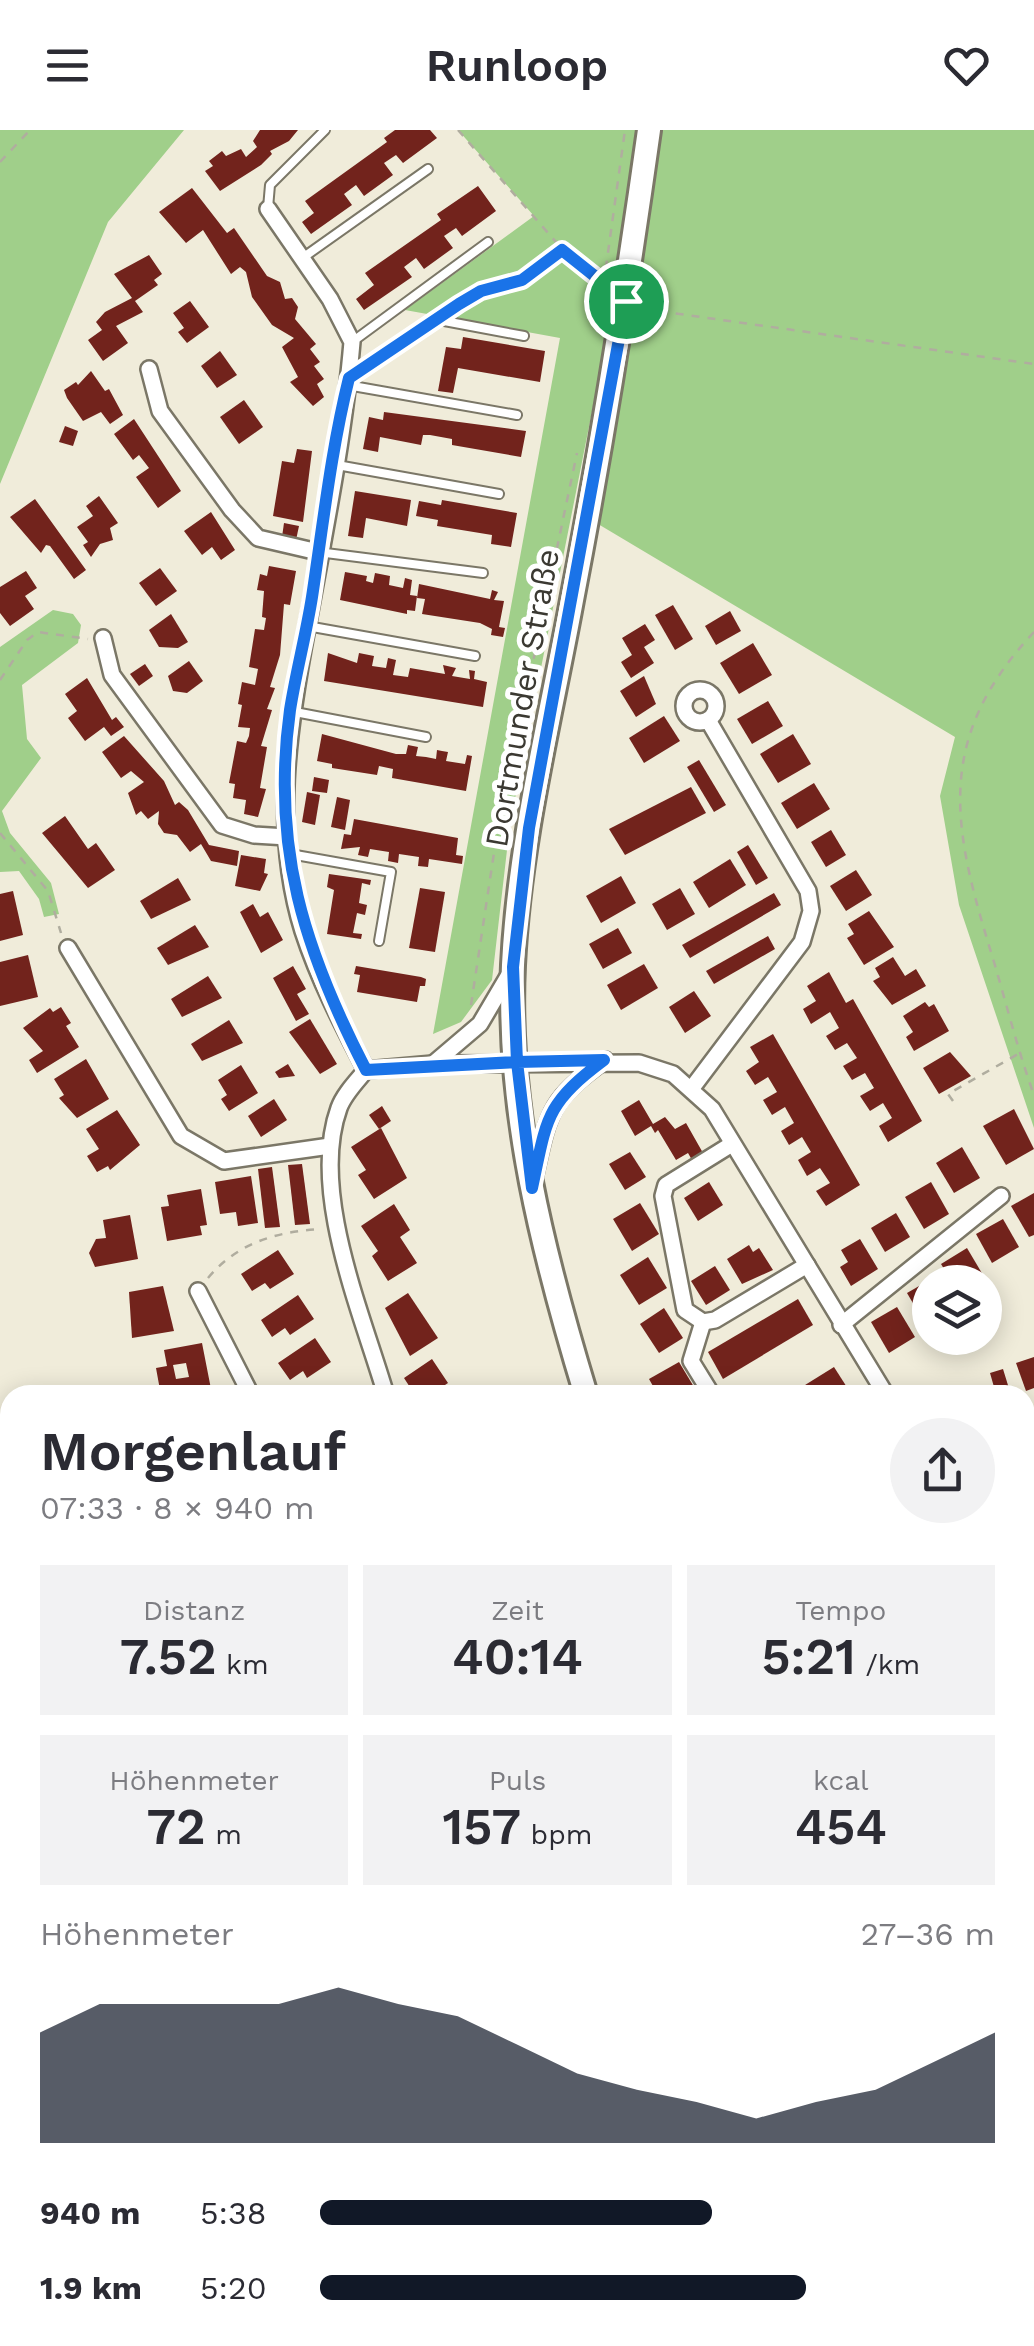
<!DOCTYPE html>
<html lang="de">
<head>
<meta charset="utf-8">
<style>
	:root { --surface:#fff; --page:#f2f2f3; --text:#2b2b33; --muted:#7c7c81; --accent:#111827 }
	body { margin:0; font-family:"Work Sans",sans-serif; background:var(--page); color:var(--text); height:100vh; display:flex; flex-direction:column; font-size:38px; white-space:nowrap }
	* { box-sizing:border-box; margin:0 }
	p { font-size:32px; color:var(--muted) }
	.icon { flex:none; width:55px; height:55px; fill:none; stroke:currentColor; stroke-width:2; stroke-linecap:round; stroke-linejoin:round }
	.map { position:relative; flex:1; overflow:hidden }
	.side { position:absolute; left:0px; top:1255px; width:1035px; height:962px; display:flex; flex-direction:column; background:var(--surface); border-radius:30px 30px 0 0; box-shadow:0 5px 25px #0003 }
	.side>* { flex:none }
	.controls { position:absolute; left:912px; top:1135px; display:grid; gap:20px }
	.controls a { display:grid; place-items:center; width:90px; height:90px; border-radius:50%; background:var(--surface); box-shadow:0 5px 25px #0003; font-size:50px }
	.pin { position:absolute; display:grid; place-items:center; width:85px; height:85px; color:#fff; margin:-42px; border:5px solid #fff; border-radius:50%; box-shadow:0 2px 10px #0007 }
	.round { display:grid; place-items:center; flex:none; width:105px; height:105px; border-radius:52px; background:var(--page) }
	.summary { display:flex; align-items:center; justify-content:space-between; height:170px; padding:0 40px }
	h1 { font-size:55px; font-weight:600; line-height:75px }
	.metrics { display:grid; grid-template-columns:repeat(3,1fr); gap:15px; height:170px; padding:10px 40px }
	.metrics div { display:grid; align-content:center; border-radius:0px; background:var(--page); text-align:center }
	.metrics b { font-size:50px; font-weight:600 }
	.metrics small { font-size:28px; font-weight:400 }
	.metrics p { font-size:28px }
	.chart { height:280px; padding:20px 40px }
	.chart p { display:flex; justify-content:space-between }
	.chart svg { width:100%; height:180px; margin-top:10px; fill:var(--accent); opacity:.7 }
	ul { padding:0 40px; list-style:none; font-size:32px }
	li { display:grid; grid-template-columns:160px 120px 1fr; align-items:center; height:75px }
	li i { height:25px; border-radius:12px; background:var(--accent) }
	header { display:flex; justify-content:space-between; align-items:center; height:130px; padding:0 40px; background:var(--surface); font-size:45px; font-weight:600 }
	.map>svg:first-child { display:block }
	.green { fill:#a0cf8a }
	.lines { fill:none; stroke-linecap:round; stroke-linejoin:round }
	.stream { stroke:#1c7e91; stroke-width:5 }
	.building { fill:#72231c; fill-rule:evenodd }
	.lane-casing { stroke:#7b7767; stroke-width:12 }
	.street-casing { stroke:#7b7767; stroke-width:20 }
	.secondary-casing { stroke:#7b7767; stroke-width:28 }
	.path { stroke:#b0ad9f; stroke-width:2.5; stroke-dasharray:8 8; stroke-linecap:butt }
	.lane { stroke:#fff; stroke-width:8 }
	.street { stroke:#fff; stroke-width:15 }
	.secondary { stroke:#fff; stroke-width:22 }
	.route-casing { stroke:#fff; stroke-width:20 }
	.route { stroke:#1a73e8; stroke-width:12 }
	.labels { text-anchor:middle; stroke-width:10; stroke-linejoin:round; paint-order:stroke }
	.street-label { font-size:32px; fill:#3b3932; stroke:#fff }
</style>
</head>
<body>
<header><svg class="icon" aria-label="menu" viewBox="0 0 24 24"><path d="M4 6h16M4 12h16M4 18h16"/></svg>Runloop<svg class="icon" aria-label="heart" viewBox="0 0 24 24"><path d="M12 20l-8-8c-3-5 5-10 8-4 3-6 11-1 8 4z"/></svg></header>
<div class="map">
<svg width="1034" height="2216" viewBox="0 0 1034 2216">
	<rect width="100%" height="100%" fill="#f0ecda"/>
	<g class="green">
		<path d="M0,0h184l-76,92 -108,262z"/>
		<path d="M458,0h576v998l-75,-223 -19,-109 15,-59 -367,-219 37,-216 -25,-19 -5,13 16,20 -101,508 -18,156 -31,42 -28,12 127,-696 -155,-28 129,-94z"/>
		<path d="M53,480l20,4 8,11 -3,18 -56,42 5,54 14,19 -39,53 8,22 41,50 8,31 -15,3 -5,-18 -20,-28 -19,1v-225z"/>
		<path d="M1034,1518v379l-9,-13v-357z"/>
		<path d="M0,1539l10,2v400l-10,9z"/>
		<path d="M1025,2168l9,10v38h-122l9,-8h104z"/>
	</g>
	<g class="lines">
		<g class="stream">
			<path d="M0,2018l10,11"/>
			<path d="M216,2208l2,8"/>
		</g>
	</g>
	<g class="building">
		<path d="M260,0h38l-9,11 -19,10 2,3 -11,11 -41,26 -15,-20 8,-5 -4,-5 13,-10 4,5 15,-7 5,8 11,-10 -4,-6z"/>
		<path d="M395,0h35l7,8 -34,25 -7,-8 -12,8 9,12 -29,21 -8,-11 -12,9 8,11 -41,29 -9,-12 12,-9 -9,-12 82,-59 -3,-4z"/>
		<path d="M478,56l18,25 -34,25 -6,-8 -12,8 9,12 -29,21 -8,-11 -12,9 8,10 -48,33 -8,-11 18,-14 -9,-12 76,-53 -4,-6z"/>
		<path d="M192,58l35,45 7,-5 33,48 13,6 5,17 7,-1 6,9 -3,12 21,25 -6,5 10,13 -6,4 10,13 -7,5 7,13 -11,9 -23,-24 8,-5 -16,-30 12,-9 -22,-13 -20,-28 -6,-25 -6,-5 -9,7 -28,-44 -17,13 -27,-31z"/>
		<path d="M149,125l13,19 -8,6 4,5 -23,16 8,11 -27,14 12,17 -25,18 -15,-21 14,-10 -6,-8 9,-10 27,-14 -18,-24z"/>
		<path d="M190,171l19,26 -22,16 -9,-11 6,-4 -11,-15z"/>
		<path d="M463,207l82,14 -5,31 -82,-14 -5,25 -15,-2 8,-44 15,2z"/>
		<path d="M220,221l17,24 -20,13 -16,-22z"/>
		<path d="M91,241l14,20 4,-2 14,26 -13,9 -9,-12 -18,9 -16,-23 -3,-8 12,-8 2,3z"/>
		<path d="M244,270l19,27 -24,17 -19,-27z"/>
		<path d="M384,282l142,19 -5,26 -69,-12v-6l-22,-4h-7l-2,10 -41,-8 -2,15 -15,-3 6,-32 14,3z"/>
		<path d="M134,289l47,72 -23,17 -22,-31 13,-9 -10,-13 -6,5 -19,-26z"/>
		<path d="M65,296l13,5 -5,15 -14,-4z"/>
		<path d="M297,319l15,2 -9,71 -30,-6 9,-55 12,2z"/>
		<path d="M355,361l56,9 -4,26 -41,-8 -3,20 -15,-2z"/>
		<path d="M99,366l19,27 -8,5 3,12 -13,4 -9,13 -8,-12 5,-3 -11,-15 16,-11 -7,-10z"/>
		<path d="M35,369l51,71 -12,9 -24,-33 -4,-1 -5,8 -31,-36z"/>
		<path d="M442,370l75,13 -6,34 -20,-3 1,-9 -55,-9 1,-6 -22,-4 3,-15 22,4z"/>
		<path d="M211,382l24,38 -14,10 -9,-13 -10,8 -18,-24z"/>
		<path d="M284,393l15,3 -3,14 -14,-3z"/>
		<path d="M269,436l27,5 -6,34 -6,-1 -4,51 -10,32 5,1 -8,21 5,1 -11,36 6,1 -7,41 6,1 -8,28 -14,-3 2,-14 -13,-2 2,-14 -6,-1 8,-42 9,2 3,-7 1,-8 -12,-1 4,-22 -4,-1 4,-22 13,3 3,-16 -9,-2 6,-38 9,1 2,-12 -4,-1 2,-26 -7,-1 3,-16 7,2z"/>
		<path d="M160,438l17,23 -21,15 -17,-23z"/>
		<path d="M26,441l11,17 -12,8 9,13 -24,17 -10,-13v-26z"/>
		<path d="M345,442l22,4 -1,5 7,2 2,-10 15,3 -1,9 14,3 2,-10 7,2 -2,15 7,1 -2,15 -8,-1v4l-67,-14z"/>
		<path d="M419,454l71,15 2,-9 6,2 -4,8 10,1 -5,26 6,1 -2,9 -12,-2 1,-6 -12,-6 -58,-9 3,-15 -8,-1z"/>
		<path d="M673,475l20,34 -18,11 -20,-35z"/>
		<path d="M730,481l11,20 -25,14 -11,-19z"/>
		<path d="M171,484l17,28 -10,6 -19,-1 -10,-17z"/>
		<path d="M645,494l10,16 -11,7 10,16 -23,15 -10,-16 11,-7 -10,-17z"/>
		<path d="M753,513l19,32 -33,19 -19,-31z"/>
		<path d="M328,523l29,10 2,-10 15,3 -2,10 14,2 2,-10 8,2 -3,15 15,2 2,-9 35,6 -2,-9 13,3 -4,8 18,3 -1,-9 6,1 -1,8 13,3 -4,25 -159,-26z"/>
		<path d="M189,531l14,20 -16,12 -14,-2 -5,-15z"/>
		<path d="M145,534l8,12 -14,10 -9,-12z"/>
		<path d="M644,546l12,28 -20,13 -16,-26z"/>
		<path d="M87,548l25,42 4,-3 8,10 -13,9 -7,-9 -19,14 -17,-23 9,-7 -12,-17z"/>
		<path d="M768,571l15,25 -31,18 -15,-25z"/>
		<path d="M664,586l16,25 -36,22 -15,-25z"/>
		<path d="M322,604l74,20h10l2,-9 10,2 -2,9 10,1 10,2 1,-9 5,1 6,1 -2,9 19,3 2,-9 5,1 -6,35 -74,-13 1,-9 -14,-3 -2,9 -45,-7v-4l-15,-3z"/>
		<path d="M793,604l18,30 -33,19 -18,-29z"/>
		<path d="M124,606l40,45 11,24 4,-3 9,8 21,35 30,6 -2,15 -26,-5 -10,-17 -11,8 -13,-17 -13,-2 -6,-9 1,-13 -11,8 -7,-8 -5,4 -8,-22 16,-11 -13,-11 -10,7 -19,-26z"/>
		<path d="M699,630l27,45 -12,7 -27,-45z"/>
		<path d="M314,647l15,3 -2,13 -15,-2z"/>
		<path d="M814,653l16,26 -33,20 -16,-26z"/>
		<path d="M691,657l15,26 -81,42 -16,-26z"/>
		<path d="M307,662l13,3 -5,30 -13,-3z"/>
		<path d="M337,667l13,3 -5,30 -14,-3z"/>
		<path d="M65,686l23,33 8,-6 19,27 -27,18 -46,-55z"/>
		<path d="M354,689l104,19 -2,17 7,1 -1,8 -33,-5 -1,8 -10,-1 1,-9 -20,-3 -1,9 -10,-2 1,-9 -19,-3 -2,8 -10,-2 2,-8 -19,2 3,-15 7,1z"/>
		<path d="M831,700l15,25 -20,12 -15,-25z"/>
		<path d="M748,715l20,33 -12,7 -19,-33z"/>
		<path d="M241,725l25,4 -2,14 4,1 -8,17 -25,-5z"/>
		<path d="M730,729l16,26 -37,23 -16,-26z"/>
		<path d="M856,740l16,25 -26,16 -16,-25z"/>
		<path d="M329,744l42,6 -1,5 -8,-2 -3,20 8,2 -2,10 -8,-2 -4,20 9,1 -1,5 -34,-5 7,-44 -7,-3z"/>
		<path d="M621,746l15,27 -35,20 -15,-27z"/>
		<path d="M178,748l13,22 -40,19 -11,-18z"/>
		<path d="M420,758l25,4 -10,60 -26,-4z"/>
		<path d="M680,758l15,26 -28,16 -15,-26z"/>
		<path d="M13,761l10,44 -23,6v-47z"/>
		<path d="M774,763l7,12 -91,53 -8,-13z"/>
		<path d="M253,774l7,13 8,-5 15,28 -22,13 -21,-41z"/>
		<path d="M869,781l25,36 -30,18 -17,-27 7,-4 -6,-10z"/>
		<path d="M195,795l14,22 -41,18 -11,-17z"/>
		<path d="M618,798l14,25 -29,16 -14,-25z"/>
		<path d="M768,806l7,13 -61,35 -8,-13z"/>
		<path d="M28,825l10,42 -38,9v-44z"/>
		<path d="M893,827l12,19 11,-7 10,17 -34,19 -19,-24 7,-4 -5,-9z"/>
		<path d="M644,834l14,24 -37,22 -14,-25z"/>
		<path d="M293,836l13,23 -9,5 12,20 -13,7 -23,-43z"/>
		<path d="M356,836l65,11 5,2 -1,7h-5l-3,16 -60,-10 3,-17 -6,-1z"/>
		<path d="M829,842l17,31 7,-4 69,122 -34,21 -9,-16 13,-8 -9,-15 -13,8 -10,-15 14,-8 -9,-15 -13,7 -9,-14 14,-8 -10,-15 -12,7 -9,-14 13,-8 -9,-16 -19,12 -8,-15 13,-8 -9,-15z"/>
		<path d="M208,846l14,22 -40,19 -11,-18z"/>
		<path d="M694,861l17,25 -26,17 -16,-26z"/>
		<path d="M925,872l4,5 5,-3 15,27 -35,20 -8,-14 7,-5 -10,-16z"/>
		<path d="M61,877l10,16 -5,3 13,21 -42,26 -8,-13 14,-9 -20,-23 27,-20 3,4z"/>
		<path d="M310,889l27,45 -17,10 -31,-42z"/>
		<path d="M229,890l14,23 -41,18 -11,-17z"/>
		<path d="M773,904l87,151 -34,21 -10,-15 14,-8 -10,-15 -13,8 -9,-16 13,-8 -9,-15 -13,8 -8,-14 13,-8 -9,-16 -13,8 -9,-15 14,-8 -9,-15 -13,8 -9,-14 13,-9 -9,-15z"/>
		<path d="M950,922l21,24 -32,18 -16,-26z"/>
		<path d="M86,929l23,40 -32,19 -18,-20 5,-3 -10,-16z"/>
		<path d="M288,934l7,12 -16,2 -4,-6z"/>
		<path d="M241,935l17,28 -29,18 -8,-12 6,-4 -9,-15z"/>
		<path d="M274,969l13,21 -26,17 -13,-21z"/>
		<path d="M639,970l14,24 12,-7 10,12 11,-6 17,30 -11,7 -4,-7 -12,7 -18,-30 -3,3 -4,-7 -16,10 -14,-25z"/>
		<path d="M382,976l9,15 -12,8 -10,-14z"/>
		<path d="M1014,979l20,40 -28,16 -23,-39z"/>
		<path d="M117,980l23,35 -30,25 -2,-4 -11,6 -10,-16 12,-7 -13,-20z"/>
		<path d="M381,998l26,50 -33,21 -16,-24 8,-5 -15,-23z"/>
		<path d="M962,1017l18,31 -26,15 -18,-30z"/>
		<path d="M630,1022l16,25 -21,13 -16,-26z"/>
		<path d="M302,1034l8,60 -15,1 -7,-60z"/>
		<path d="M272,1037l8,60 -15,1 -7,-59z"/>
		<path d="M251,1046l7,47 -20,3 -2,-14 -16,2 -5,-32z"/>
		<path d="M709,1052l14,23 -25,16 -14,-23z"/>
		<path d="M931,1052l18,32 -25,15 -19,-32z"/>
		<path d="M201,1059l6,36 -7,1 2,9 -35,6 -6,-34 8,-1 -2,-11z"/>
		<path d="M1034,1063v42l-5,2 -18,-31z"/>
		<path d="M640,1073l19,31 -27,17 -19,-32z"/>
		<path d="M394,1074l16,26 -10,7 17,26 -29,18 -16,-25 6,-5 -17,-25z"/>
		<path d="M896,1083l14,24 -25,15 -14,-24z"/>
		<path d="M130,1085l8,44 -43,8 -6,-14 7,-14 10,-1 -3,-18z"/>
		<path d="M1003,1089l16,28 -27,16 -16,-29z"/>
		<path d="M860,1109l18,30 -27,17 -11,-19 8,-5 -7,-12z"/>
		<path d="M749,1115l4,7 6,-4 14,22 -31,14 -15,-25z"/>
		<path d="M967,1118l16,27 -11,7h-20l-11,-18z"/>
		<path d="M278,1120l16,24 -24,15 -5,-6 -13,8 -11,-17z"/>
		<path d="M648,1127l19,31 -28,17 -19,-30z"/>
		<path d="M715,1136l15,24 -24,15 -15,-24z"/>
		<path d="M933,1148l-3,33 -9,6 -14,-24z"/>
		<path d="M163,1156l11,45 -42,7 -3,-46z"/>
		<path d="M408,1163l30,45 -28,18 -25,-48z"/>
		<path d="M298,1165l16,24 -24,16 -5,-7 -13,9 -11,-17z"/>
		<path d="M798,1169l15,26 -90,54 -15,-27z"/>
		<path d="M897,1177l18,30 -26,16 -18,-31z"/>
		<path d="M664,1178l19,30 -24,15 -19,-29z"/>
		<path d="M315,1208l16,24 -24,16 -4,-7 -13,9 -12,-17z"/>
		<path d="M202,1213l9,46 -30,6h-9l-1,-7 -11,2 -4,-22 11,-2 -3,-16zM186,1233l3,14 -13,2 -3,-14z"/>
		<path d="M1034,1227v31l-8,3 -10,-28z"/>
		<path d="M432,1229l16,24 -6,4 6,8h-33l-11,-17z"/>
		<path d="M679,1232l18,30 -39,3 -9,-16z"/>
		<path d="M834,1237l16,25 -50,3 -3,-5z"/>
		<path d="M1003,1239l8,26h-39l22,-8 -4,-14z"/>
		<path d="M1031,1321l3,30 -9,6v-31z"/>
		<path d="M10,1443v40l-10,-4v-29z"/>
		<path d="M1025,1478l9,18v7l-9,4z"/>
		<path d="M10,1955v26l-10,-8z"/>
		<path d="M1025,2120l9,9v49l-9,-10z"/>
		<path d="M10,2195v13l32,2 -9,6h-18l-12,-16z"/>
		<path d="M671,2208h35l5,8h-53z"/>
		<path d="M840,2208h41l6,8h-44z"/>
	</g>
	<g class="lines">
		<defs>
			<g id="lane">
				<path d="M268,78l2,-23 55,-55"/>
				<path d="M301,129l127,-90"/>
				<path d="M352,212l136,-100"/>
				<path d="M349,248l90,-58 85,16"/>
				<path d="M347,255l170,30"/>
				<path d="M337,335l162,29"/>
				<path d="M318,422l165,21"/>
				<path d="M307,496l168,30"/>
				<path d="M295,582l131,25"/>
				<path d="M290,724l101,18 -12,69"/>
			</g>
			<g id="street">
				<path d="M268,79l62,90 22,43c-8,95 -28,192 -45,286 -19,100 -35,203 -4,303 16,49 39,93 63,139"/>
				<path d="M149,239l11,42 72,99 26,28 60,14"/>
				<path d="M103,508l9,37 110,150 32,10 33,2"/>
				<circle cx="700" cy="576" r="16"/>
				<path d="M68,818l113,188 43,25 106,-15"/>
				<path d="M433,934l47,-40 30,-51"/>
				<path d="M692,958l110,-146 9,-31 -3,-20 -100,-171"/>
				<path d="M732,1014l-66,41 -3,11 22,114 18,12 12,-2 92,-55"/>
				<path d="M535,1044c14,-64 15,-74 70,-114"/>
				<path d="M198,1161l53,104"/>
				<path d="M703,1192l-12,39 21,34"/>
				<path d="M841,1195l160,-129"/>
				<path d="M386,1265c-24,-82 -77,-204 -47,-287 5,-14 18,-27 27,-38l67,-6 206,-1 34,11 39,35 174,286"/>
				<path d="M1025,1294l9,10"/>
				<path d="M1025,1427l9,11"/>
				<path d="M0,1950l10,-9"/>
				<path d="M447,2208l15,8"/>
				<path d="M754,2208l6,8"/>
				<path d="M350,2216l39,-8"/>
				<path d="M469,2216l7,-8"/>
			</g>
			<g id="secondary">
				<path d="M586,1265c-42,-138 -80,-284 -73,-430 6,-123 37,-245 59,-365 30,-156 55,-313 77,-470"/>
				<path d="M614,2216l3,-8"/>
			</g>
		</defs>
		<use href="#lane" class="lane-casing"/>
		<use href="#street" class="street-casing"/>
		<use href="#secondary" class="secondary-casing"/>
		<g class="path">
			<path d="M458,0l105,120 40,36"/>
			<path d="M0,32l30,-32"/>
			<path d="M644,179l390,55"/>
			<path d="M452,180l29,-19 41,-11 40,-30"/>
			<path d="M597,202l28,-202"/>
			<path d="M1034,502c-103,110 -80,200 -40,330 13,44 24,89 40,133"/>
			<path d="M0,550l27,-40 11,-8 50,7"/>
			<path d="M0,703l48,58 13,42"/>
			<path d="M471,875l26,-172 80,-380"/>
			<path d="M953,971l-5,-7 70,-40"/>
			<path d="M208,1148c29,-35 68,-46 111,-49"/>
			<path d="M0,1533l10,2"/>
			<path d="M0,1863l10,14"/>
			<path d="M1025,2087l9,10"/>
		</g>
		<use href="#lane" class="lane"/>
		<use href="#street" class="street"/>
		<use href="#secondary" class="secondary"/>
	</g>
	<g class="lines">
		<defs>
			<path id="route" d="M626,171l-64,-51 -40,30 -41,11 -22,13 -110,74c-18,72 -26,147 -37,219 -6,38 -16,75 -22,113 -19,137 14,240 76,360l151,-8 15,126c15,-70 13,-84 72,-128l-87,2 -4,-95 16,-139 97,-527"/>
		</defs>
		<use href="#route" class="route-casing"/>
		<use href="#route" class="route"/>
	</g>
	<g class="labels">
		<g class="street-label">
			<text transform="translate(522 568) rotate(-80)" y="11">Dortmunder Straße</text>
		</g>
	</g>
</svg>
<div class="controls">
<a><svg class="icon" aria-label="layers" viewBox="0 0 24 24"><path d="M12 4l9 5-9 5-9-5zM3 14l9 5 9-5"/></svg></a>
</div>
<div class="pin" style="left:626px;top:171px;background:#1e9e55"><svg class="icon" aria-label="arrive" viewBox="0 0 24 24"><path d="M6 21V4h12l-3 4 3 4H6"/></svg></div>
<section class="side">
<div class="summary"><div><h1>Morgenlauf</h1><p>07:33 · 8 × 940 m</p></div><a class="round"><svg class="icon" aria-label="share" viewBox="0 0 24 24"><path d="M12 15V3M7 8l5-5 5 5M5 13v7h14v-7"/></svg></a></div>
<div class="metrics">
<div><p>Distanz</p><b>7.52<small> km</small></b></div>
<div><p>Zeit</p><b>40:14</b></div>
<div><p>Tempo</p><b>5:21<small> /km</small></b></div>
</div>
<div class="metrics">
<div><p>Höhenmeter</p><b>72<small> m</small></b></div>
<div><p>Puls</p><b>157<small> bpm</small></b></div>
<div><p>kcal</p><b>454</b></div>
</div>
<div class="chart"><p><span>Höhenmeter</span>27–36 m</p>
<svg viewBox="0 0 160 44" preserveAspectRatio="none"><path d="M0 44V17L10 10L20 10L30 10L40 10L50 6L60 10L70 13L80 20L90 27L100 31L110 34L120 38L130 34L140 31L150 24L160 17V44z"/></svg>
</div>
<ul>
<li><b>940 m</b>5:38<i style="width:58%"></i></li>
<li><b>1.9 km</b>5:20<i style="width:72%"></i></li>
</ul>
</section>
</div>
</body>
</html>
